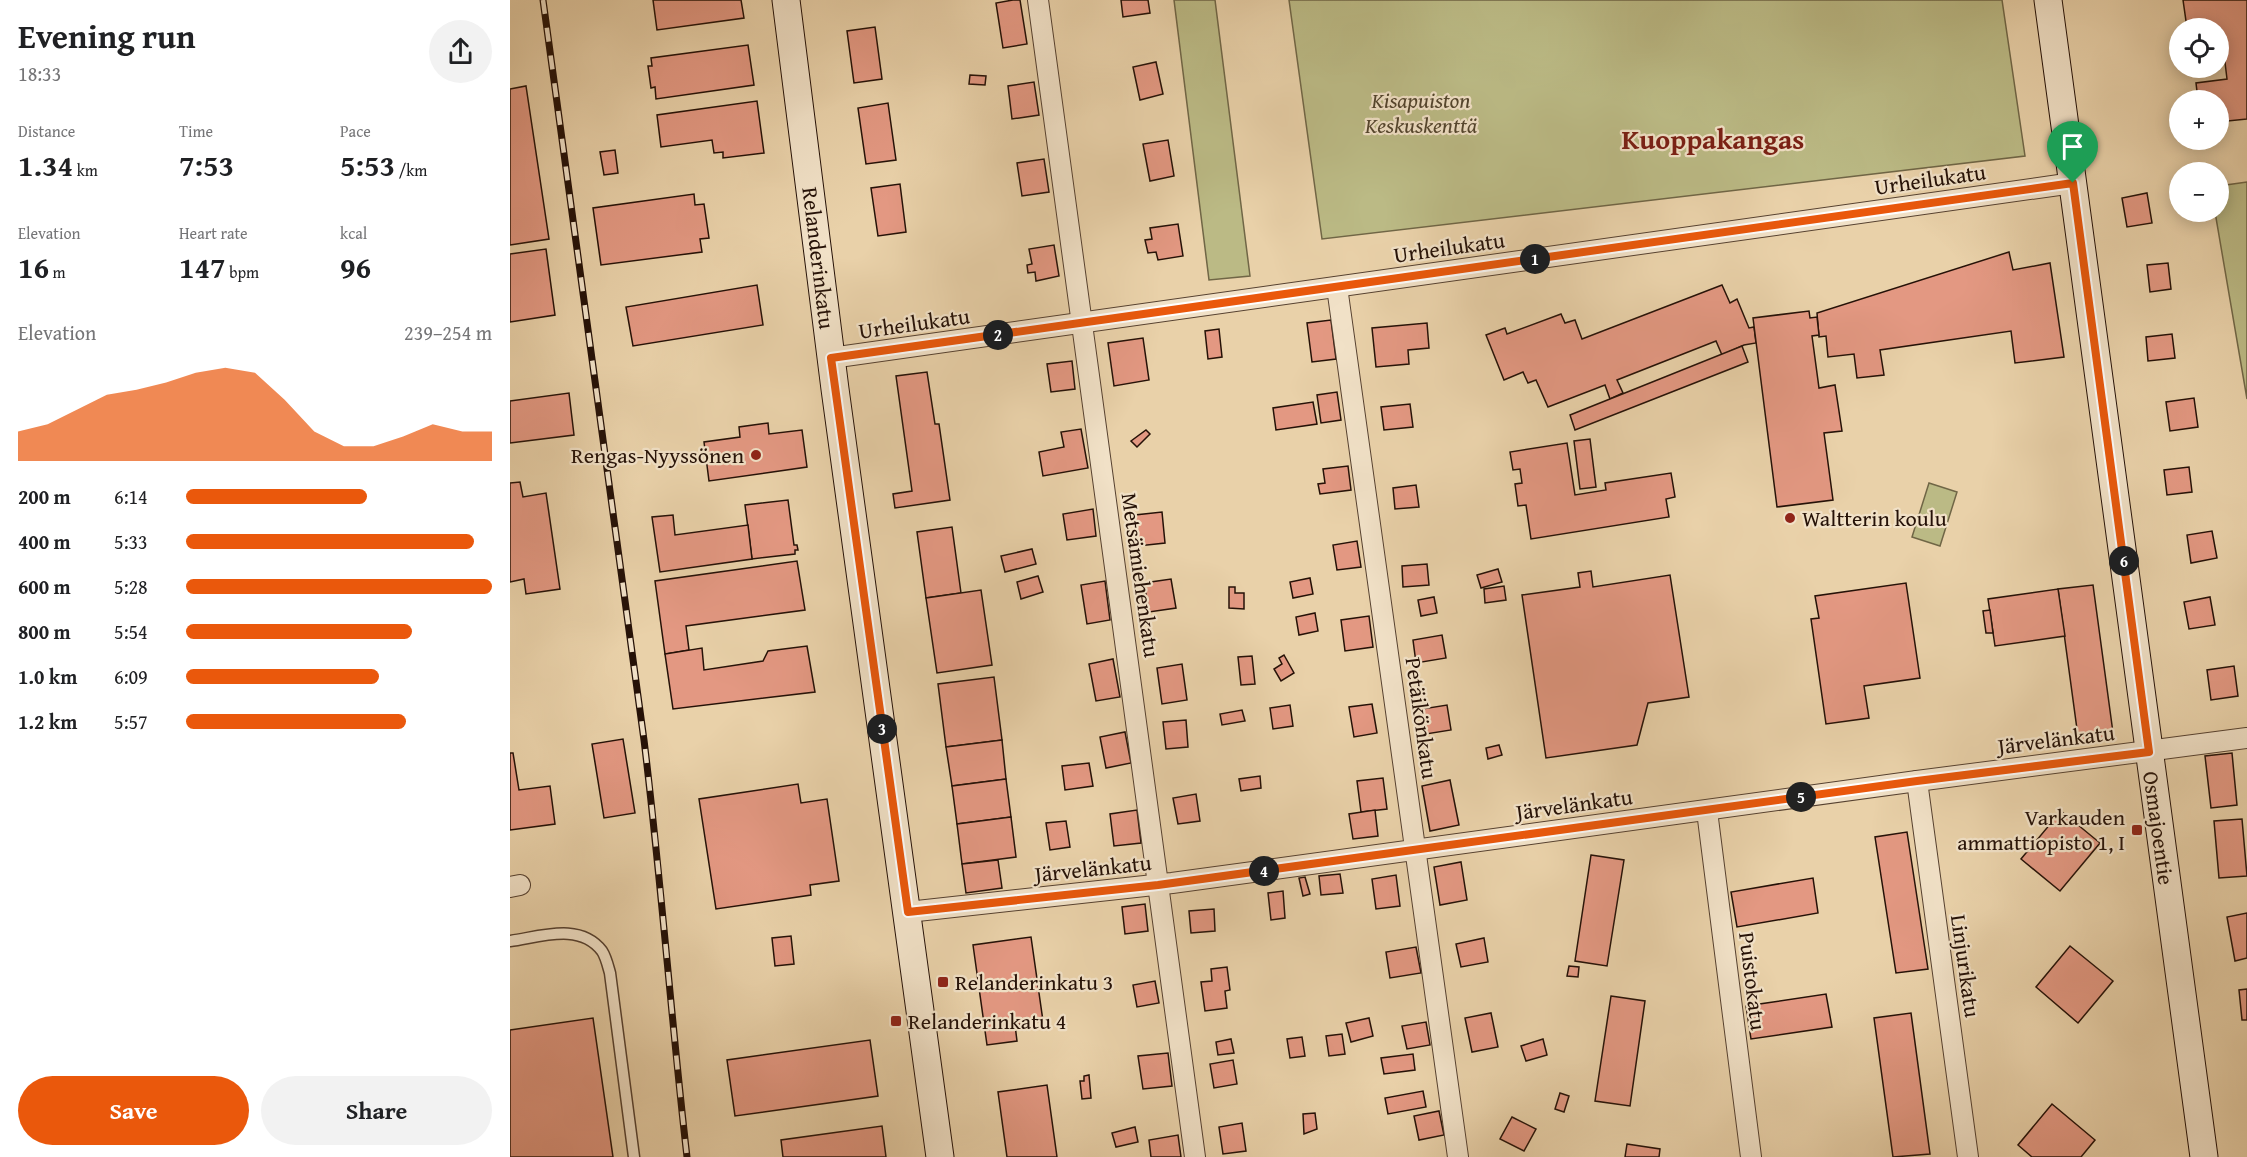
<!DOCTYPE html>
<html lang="en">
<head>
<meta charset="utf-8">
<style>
	:root { --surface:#fff; --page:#f2f2f2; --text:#202124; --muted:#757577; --accent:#ea580c }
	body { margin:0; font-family:"Gentium Book Plus",serif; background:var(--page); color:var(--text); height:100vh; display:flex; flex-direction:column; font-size:22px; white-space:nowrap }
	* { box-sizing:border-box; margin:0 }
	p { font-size:20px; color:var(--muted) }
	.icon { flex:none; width:33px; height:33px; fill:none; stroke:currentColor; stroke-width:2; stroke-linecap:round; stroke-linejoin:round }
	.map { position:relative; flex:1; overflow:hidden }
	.drawer { display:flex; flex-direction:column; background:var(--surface); width:510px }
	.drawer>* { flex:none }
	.tools { position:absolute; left:1659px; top:18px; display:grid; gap:12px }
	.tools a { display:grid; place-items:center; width:60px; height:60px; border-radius:50%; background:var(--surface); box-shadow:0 3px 15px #0003; font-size:30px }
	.pin { position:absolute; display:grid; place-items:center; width:51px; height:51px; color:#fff; margin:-62px -26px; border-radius:50% 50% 50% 0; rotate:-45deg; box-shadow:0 0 6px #0007 }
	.pin .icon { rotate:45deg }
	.km { position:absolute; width:30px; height:30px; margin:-15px; border-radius:50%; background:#222; color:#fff; font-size:16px; line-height:30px; text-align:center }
	.round { display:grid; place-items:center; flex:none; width:63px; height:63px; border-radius:32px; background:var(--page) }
	.head { display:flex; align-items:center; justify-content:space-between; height:102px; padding:0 18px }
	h1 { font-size:33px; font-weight:800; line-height:45px }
	.metrics { display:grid; grid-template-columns:repeat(3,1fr); gap:9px; height:102px; padding:6px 18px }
	.metrics div { display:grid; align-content:center }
	.metrics b { font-size:30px; font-weight:800 }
	.metrics small { font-size:16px; font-weight:400 }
	.metrics p { font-size:16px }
	.chart { height:168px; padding:12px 18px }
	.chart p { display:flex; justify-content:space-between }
	.chart svg { width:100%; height:108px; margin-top:6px; fill:var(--accent); opacity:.7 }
	.primary-button { display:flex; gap:12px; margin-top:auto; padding:12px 18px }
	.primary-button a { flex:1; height:69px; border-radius:36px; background:var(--accent); color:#fff; font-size:24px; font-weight:800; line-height:69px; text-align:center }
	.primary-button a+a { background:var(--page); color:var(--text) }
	ul { padding:0 18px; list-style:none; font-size:20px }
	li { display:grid; grid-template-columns:96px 72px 1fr; align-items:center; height:45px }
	li i { height:15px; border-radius:8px; background:var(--accent) }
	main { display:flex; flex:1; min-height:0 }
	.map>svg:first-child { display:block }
	.green { fill:#bbba85; stroke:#706646; stroke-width:1.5 }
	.building { fill:#e39882; stroke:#251107; stroke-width:1.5 }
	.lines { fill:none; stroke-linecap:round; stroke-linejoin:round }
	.lane-casing { stroke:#564130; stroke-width:13 }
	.street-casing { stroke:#564130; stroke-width:22 }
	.secondary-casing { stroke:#251107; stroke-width:29 }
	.lane { stroke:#f1e1c7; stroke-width:10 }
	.street { stroke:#f1e1c7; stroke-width:20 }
	.secondary { stroke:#f1e1c7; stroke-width:27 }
	.rail-casing { stroke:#251107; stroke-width:7 }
	.rail { stroke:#f1e1c7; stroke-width:4.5; stroke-dasharray:14; stroke-linecap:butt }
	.route-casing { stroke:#fff; stroke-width:12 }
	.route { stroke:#ea580c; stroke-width:8 }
	.poi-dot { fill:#8f2418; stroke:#f1e1c7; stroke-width:2 }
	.labels { text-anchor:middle; stroke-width:4.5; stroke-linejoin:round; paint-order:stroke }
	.park-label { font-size:22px; font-style:italic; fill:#52442d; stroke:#f1e1c7 }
	.street-label { font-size:22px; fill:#251107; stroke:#f1e1c7 }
	.poi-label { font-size:22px; fill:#251107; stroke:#f1e1c7; text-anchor:start }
	.district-label { font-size:28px; font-weight:bold; fill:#7a1f14; stroke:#f1e1c7 }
</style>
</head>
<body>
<main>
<section class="drawer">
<div class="head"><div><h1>Evening run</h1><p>18:33</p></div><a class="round"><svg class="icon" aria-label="share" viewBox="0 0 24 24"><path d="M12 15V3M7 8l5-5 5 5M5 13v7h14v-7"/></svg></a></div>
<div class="metrics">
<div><p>Distance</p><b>1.34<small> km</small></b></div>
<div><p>Time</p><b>7:53</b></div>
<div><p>Pace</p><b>5:53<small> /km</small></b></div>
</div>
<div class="metrics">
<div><p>Elevation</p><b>16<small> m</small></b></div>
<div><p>Heart rate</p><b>147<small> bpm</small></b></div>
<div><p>kcal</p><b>96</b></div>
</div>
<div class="chart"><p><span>Elevation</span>239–254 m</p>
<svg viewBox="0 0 160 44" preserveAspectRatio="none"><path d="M0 44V32L10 29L20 23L30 17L40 15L50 12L60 8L70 6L80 8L90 19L100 32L110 38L120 38L130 34L140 29L150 32L160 32V44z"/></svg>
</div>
<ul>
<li><b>200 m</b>6:14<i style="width:59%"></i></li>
<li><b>400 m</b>5:33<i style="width:94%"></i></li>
<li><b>600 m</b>5:28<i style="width:100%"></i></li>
<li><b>800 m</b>5:54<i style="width:74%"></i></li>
<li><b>1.0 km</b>6:09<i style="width:63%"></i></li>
<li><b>1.2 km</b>5:57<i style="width:72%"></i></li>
</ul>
<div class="primary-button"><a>Save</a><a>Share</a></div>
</section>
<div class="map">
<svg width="1737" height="1157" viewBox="0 0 1737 1157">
	<rect width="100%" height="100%" fill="#e9d1a9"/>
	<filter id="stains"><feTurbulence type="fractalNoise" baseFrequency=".00333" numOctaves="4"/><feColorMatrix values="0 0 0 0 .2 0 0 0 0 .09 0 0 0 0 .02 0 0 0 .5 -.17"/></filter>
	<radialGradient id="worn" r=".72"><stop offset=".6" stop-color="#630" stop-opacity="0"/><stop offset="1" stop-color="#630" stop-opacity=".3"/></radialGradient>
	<g class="green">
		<path d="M664,0h41l35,276 -41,4z"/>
		<path d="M779,0h713l23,156 -703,83z"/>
		<path d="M1737,182v217l-32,-187h3l1,-26z"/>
		<path d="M1419,483l28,9 -17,54 -28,-9z"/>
	</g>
	<g class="building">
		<path d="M143,0h88l3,18 -87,12z"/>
		<path d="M503,0h7l7,44 -24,4 -7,-45z"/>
		<path d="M611,0h27l2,13 -27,4z"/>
		<path d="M1673,0h64v119l-29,3v-22h-20l-2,-17 31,-4 -6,-50 -34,-1z"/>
		<path d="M365,27l7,52 -28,4 -7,-52z"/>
		<path d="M238,45l6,40 -98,14 -1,-12 -4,1 -3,-22h4l-1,-8z"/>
		<path d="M646,62l7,32 -23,6 -7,-33z"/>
		<path d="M460,75l16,1 -1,9 -16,-1z"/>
		<path d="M524,82l5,33 -27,4 -4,-33z"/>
		<path d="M16,86l23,153 -39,6v-156z"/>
		<path d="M247,101l7,52 -41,5v-6l-9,1 -2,-13 -51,7 -4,-32z"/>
		<path d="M378,103l8,57 -30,4 -8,-56z"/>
		<path d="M658,140l6,36 -24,5 -7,-37z"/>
		<path d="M105,150l3,23 -14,2 -4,-23z"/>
		<path d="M534,159l5,33 -27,4 -5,-33z"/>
		<path d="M390,184l6,48 -28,4 -7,-48z"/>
		<path d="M1637,193l5,30 -25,4 -5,-29z"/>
		<path d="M184,194l1,11 9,-1 5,34 -9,1 2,13 -101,13 -8,-57z"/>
		<path d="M668,224l5,32 -25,4 -2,-8 -8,1 -3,-13 7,-1 -2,-11z"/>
		<path d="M544,245l5,31 -23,5 -1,-9 -7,1 -1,-8 5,-1 -3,-15z"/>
		<path d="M36,249l9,66 -45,7v-68z"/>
		<path d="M1499,252l4,18 37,-7 14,94 -49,6 -4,-32 -131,19 4,25 -27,3 -3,-24 -26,3 -2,-21 -7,1 -2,-24z"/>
		<path d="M1658,263l3,26 -21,3 -3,-27z"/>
		<path d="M247,285l6,40 -130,21 -7,-39z"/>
		<path d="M1212,285l8,18 7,-4 12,29 5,-1 2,16 -12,2 -22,10 -6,-14 -99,39 6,13 -13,6 -5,-14 -57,22 -12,-27 -8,3 -5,-11 -19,8 -18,-45 19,-7 2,6 54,-20 4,9 10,-3 7,19z"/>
		<path d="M1299,311l1,7 7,-1 2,18 -7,1 7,52 16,-3 7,46 -18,2 9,67 -56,7 -24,-189z"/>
		<path d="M821,320l5,39 -24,3 -5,-39z"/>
		<path d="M917,323l2,25 -21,2 1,14 -33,3 -4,-39z"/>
		<path d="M709,329l3,28 -14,2 -3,-28z"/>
		<path d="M1662,334l3,24 -27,3 -2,-24z"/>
		<path d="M633,338l6,42 -35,6 -6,-43z"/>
		<path d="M1232,346l6,16 -173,68 -5,-15z"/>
		<path d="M562,361l3,28 -24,3 -4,-28z"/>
		<path d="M417,372l8,52h4l11,76 -55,8 -2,-14 19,-3 -16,-115z"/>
		<path d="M827,392l4,28 -20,3 -4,-28z"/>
		<path d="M59,393l5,42 -64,8v-42z"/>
		<path d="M1684,398l4,29 -28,4 -4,-29z"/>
		<path d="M803,402l4,22 -41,6 -3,-22z"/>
		<path d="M900,404l3,23 -29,3 -3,-23z"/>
		<path d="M258,423l1,11 33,-4 5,37 -98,14 -5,-39 36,-5 -1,-10z"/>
		<path d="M571,429l7,39 -45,8 -4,-24 25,-5 -3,-15z"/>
		<path d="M636,430l4,4 -13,13 -6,-6z"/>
		<path d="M1080,439l6,48 -16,2 -6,-48z"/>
		<path d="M1057,443l8,52 31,-5 -1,-7 66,-10 4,24 -9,2 3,18 -138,22 -5,-34 -8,1 -3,-22 7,-1 -2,-14 -7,1 -3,-18z"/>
		<path d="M838,466l3,24 -31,4 -2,-10 7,-1 -2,-14z"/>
		<path d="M1679,467l3,25 -25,3 -3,-25z"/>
		<path d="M10,482l3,15 23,-4 14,96 -34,5 -2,-15 -14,3v-99z"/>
		<path d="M906,485l3,22 -24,2 -2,-21z"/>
		<path d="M278,500l6,45h3l1,5h-3v4l-43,5 -7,-54z"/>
		<path d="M583,509l3,27 -29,4 -4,-26z"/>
		<path d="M652,512l3,31 -27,3 -3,-31z"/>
		<path d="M163,515l2,20 73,-10 4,34 -92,13 -8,-55z"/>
		<path d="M442,527l9,66 -35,5 -9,-66z"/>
		<path d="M1702,531l5,27 -26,5 -4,-28z"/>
		<path d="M847,541l4,26 -24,3 -4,-25z"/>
		<path d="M522,549l4,15 -31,8 -4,-16z"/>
		<path d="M287,561l8,49 -119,16 3,24 -24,4 -10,-73z"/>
		<path d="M917,564l2,21 -26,2 -1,-21z"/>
		<path d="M988,569l4,13 -21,6 -4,-13z"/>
		<path d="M1081,571l2,16 77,-12 19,122 -41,6 -11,42 -91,13 -24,-163 58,-8 -2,-14z"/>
		<path d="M528,576l5,16 -22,7 -4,-17z"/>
		<path d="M800,578l3,16 -20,4 -3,-16z"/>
		<path d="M661,579l5,29 -27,4 -5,-29z"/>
		<path d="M595,581l5,39 -23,4 -6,-39z"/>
		<path d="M1396,583l14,95 -56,8 5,32 -43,6 -15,-105 8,-1 -4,-22z"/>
		<path d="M1583,585l21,155 -35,4 -21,-155z"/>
		<path d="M994,586l2,14 -21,3 -1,-14z"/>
		<path d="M719,587h6v6h9v16l-15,-1z"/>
		<path d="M1548,589l7,47 -70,10 -7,-47z"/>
		<path d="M471,590l11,75 -55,8 -11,-75z"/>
		<path d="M924,597l3,16 -16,3 -3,-16z"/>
		<path d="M1700,597l5,28 -26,4 -5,-27z"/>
		<path d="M1480,610l3,23h-7l-3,-22z"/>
		<path d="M805,613l3,18 -19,4 -3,-18z"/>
		<path d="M859,616l4,31 -28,4 -4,-31z"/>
		<path d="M932,635l4,23 -30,5 -3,-23z"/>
		<path d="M297,646l8,46 -142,17 -8,-55 37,-6 2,22 59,-9 5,-10z"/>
		<path d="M774,655l10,18 -13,8 -7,-12 8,-5 -3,-6z"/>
		<path d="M742,656l3,28 -14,1 -3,-28z"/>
		<path d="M603,659l7,38 -24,4 -7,-37z"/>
		<path d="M672,664l5,36 -25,4 -5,-36z"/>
		<path d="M1724,666l4,30 -27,4 -4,-30z"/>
		<path d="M484,677l8,63 -56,7 -8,-63z"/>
		<path d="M862,704l5,29 -23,4 -5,-30z"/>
		<path d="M780,705l3,21 -20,3 -3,-21z"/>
		<path d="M937,705l4,25 -25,4 -4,-25z"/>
		<path d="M732,710l3,11 -23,4 -2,-11z"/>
		<path d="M676,720l2,27 -22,2 -3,-27z"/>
		<path d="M615,732l6,31 -25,5 -6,-31z"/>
		<path d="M113,739l12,74 -31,5 -12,-74z"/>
		<path d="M492,740l4,39 -54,7 -6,-39z"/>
		<path d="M989,745l3,10 -14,4 -2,-11z"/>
		<path d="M0,753h3l6,37 31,-4 5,38 -45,6z"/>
		<path d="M1722,753l5,52 -26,3 -6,-52z"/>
		<path d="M579,763l4,23 -28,4 -3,-24z"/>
		<path d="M750,776l1,12 -20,3 -2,-12z"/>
		<path d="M873,778l4,31 -26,3 -4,-31z"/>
		<path d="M496,779l5,38 -54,7 -5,-38z"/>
		<path d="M940,780l9,45 -29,6 -8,-45z"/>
		<path d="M288,784l3,19 26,-4 12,82 -29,4 1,10 -95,14 -17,-110z"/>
		<path d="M686,794l4,27 -22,3 -5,-26z"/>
		<path d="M627,810l4,33 -27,3 -4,-32z"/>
		<path d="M865,810l3,26 -25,3 -4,-25z"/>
		<path d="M1551,811l39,32 -40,48 -39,-32z"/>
		<path d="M501,817l5,40 -54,7 -5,-40z"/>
		<path d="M1732,819l5,57 -28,2 -5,-57z"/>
		<path d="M556,821l4,26 -20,3 -4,-27z"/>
		<path d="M1397,832l21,137 -32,4 -21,-136z"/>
		<path d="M1081,855l33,5 -17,106 -32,-5z"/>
		<path d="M488,860l4,28 -36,5 -4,-29z"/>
		<path d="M951,862l6,38 -27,5 -6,-38z"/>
		<path d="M830,874l3,19 -22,2 -2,-19z"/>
		<path d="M886,875l4,31 -24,3 -4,-30z"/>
		<path d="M795,877l5,17 -7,2 -4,-18z"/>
		<path d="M1303,878l5,35 -81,14 -6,-35z"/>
		<path d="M773,891l2,27 -14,2 -3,-27z"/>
		<path d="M635,904l3,27 -23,3 -3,-27z"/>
		<path d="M704,909l1,22 -24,2 -2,-22z"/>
		<path d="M1737,913v45l-12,3 -8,-44z"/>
		<path d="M281,936l3,28 -19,2 -3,-28z"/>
		<path d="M521,937l12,84 -28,4 2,16 -30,4 -14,-100z"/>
		<path d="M974,938l4,24 -27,5 -5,-23z"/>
		<path d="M1560,946l43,35 -35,42 -42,-36z"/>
		<path d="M906,947l5,26 -31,5 -4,-26z"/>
		<path d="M1059,966l10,1 -1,10 -11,-1z"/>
		<path d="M717,967l3,23 -5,1 2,17 -22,3 -4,-29 11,-1 -1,-12z"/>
		<path d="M645,981l4,22 -22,4 -4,-22z"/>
		<path d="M1737,989v31h-5l-3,-30z"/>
		<path d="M1316,994l6,33 -81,12 -5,-33z"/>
		<path d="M1101,996l34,5 -15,105 -35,-5z"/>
		<path d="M981,1013l7,34 -26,5 -7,-34z"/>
		<path d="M1401,1013l19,141 -37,3 -19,-139z"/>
		<path d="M83,1018l20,139h-103v-127z"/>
		<path d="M859,1018l4,18 -22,6 -5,-19z"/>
		<path d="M916,1022l4,23 -23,4 -5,-23z"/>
		<path d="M832,1034l3,20 -16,2 -3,-20z"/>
		<path d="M792,1037l3,19 -15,2 -3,-19z"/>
		<path d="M721,1039l3,14 -16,2 -2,-13z"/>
		<path d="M1033,1039l4,16 -21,6 -5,-15z"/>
		<path d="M360,1040l8,56 -143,20 -8,-56z"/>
		<path d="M658,1053l4,33 -29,3 -5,-33z"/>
		<path d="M903,1054l2,16 -31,4 -3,-16z"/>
		<path d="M723,1060l4,24 -23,4 -4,-24z"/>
		<path d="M579,1075l2,23 -9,1 -2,-18h4v-5z"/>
		<path d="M537,1085l10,72h-50l-9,-65z"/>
		<path d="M913,1091l3,16 -38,7 -3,-16z"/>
		<path d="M1050,1093l9,3 -5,16 -9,-3z"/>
		<path d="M1542,1104l43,36 -14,17h-49l-14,-12z"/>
		<path d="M929,1111l5,24 -25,5 -5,-24z"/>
		<path d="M805,1113l2,16 -13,5 -1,-20z"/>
		<path d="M1002,1117l24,12 -12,22 -24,-12z"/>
		<path d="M732,1123l4,28 -23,3 -4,-27z"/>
		<path d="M372,1126l4,31h-103l-2,-17z"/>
		<path d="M625,1127l3,15 -22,5 -4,-14z"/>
		<path d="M668,1135l3,22h-30l-2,-17z"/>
		<path d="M1117,1144l33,5 -1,8h-34z"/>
	</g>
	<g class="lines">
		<defs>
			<path id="lane" d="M0,941c30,-4 70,-19 92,10 4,6 6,15 8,22l24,184"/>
			<g id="street">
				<path d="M528,0l157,1157"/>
				<path d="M827,287l121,870"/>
				<path d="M321,358l1242,-175"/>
				<path d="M1407,781l51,376"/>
				<path d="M1197,811l44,346"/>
				<path d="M0,887l10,-2"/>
				<path d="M398,912l264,-29 745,-102 330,-43"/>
			</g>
			<g id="secondary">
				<path d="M276,0l49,389 105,768"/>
				<path d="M1538,0l156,1157"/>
			</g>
		</defs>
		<use href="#lane" class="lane-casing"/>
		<use href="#street" class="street-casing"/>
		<use href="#secondary" class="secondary-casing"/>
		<use href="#lane" class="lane"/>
		<use href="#street" class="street"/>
		<use href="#secondary" class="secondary"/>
		<defs>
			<path id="rail" d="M33,0l101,740c17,139 27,278 43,417"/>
		</defs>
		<use href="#rail" class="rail-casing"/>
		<use href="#rail" class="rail"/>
	</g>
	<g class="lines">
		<defs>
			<path id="route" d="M1563,183l76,569 -232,29 -759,104 -250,27 -77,-554z"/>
		</defs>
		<use href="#route" class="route-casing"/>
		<use href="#route" class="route"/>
	</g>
	<g class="poi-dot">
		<circle cx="246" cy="455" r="6"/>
		<circle cx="1280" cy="518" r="6"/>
		<rect x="1621" y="824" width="12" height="12" rx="3"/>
		<rect x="427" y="976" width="12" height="12" rx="3"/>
		<rect x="380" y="1015" width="12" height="12" rx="3"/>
	</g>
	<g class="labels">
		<g class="park-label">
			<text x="911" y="108">Kisapuiston<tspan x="911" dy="25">Keskuskenttä</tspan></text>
		</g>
		<g class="street-label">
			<text transform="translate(1420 179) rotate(-8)" y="8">Urheilukatu</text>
			<text transform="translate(939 247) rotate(-8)" y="8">Urheilukatu</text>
			<text transform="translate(309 258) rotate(83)" y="8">Relanderinkatu</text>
			<text transform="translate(404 323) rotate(-8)" y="8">Urheilukatu</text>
			<text transform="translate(631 575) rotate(82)" y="8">Metsämiehenkatu</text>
			<text transform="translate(912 718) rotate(82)" y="8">Petäikönkatu</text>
			<text transform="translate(1546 739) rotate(-7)" y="8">Järvelänkatu</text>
			<text transform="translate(1064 804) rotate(-8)" y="8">Järvelänkatu</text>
			<text transform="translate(1649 828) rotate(82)" y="8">Osmajoentie</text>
			<text transform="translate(583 868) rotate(-6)" y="8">Järvelänkatu</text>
			<text transform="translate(1456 966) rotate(82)" y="8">Linjurikatu</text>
			<text transform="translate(1243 981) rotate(83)" y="8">Puistokatu</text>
		</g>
		<g class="poi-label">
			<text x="234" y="463" text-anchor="end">Rengas-Nyyssönen</text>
			<text x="1292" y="526">Waltterin koulu</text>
			<text x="1615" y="825" text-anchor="end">Varkauden<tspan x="1615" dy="25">ammattiopisto 1, I</tspan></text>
			<text x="445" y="990">Relanderinkatu 3</text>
			<text x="398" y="1029">Relanderinkatu 4</text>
		</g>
		<g class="district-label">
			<text x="1203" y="149">Kuoppakangas</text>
		</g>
	</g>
	<rect width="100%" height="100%" filter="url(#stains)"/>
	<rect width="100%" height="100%" fill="url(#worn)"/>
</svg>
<div class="tools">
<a><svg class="icon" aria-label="locate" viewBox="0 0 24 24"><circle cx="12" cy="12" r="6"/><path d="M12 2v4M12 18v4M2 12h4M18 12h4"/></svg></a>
<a>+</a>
<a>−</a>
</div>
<div class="pin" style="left:1563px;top:183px;background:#1e9e55"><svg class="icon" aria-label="arrive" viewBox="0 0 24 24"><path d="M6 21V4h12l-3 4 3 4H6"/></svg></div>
<b class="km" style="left:1025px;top:259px">1</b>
<b class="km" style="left:488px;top:335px">2</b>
<b class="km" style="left:372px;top:729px">3</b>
<b class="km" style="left:754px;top:871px">4</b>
<b class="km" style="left:1291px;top:797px">5</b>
<b class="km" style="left:1614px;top:561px">6</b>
</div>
</main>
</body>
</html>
